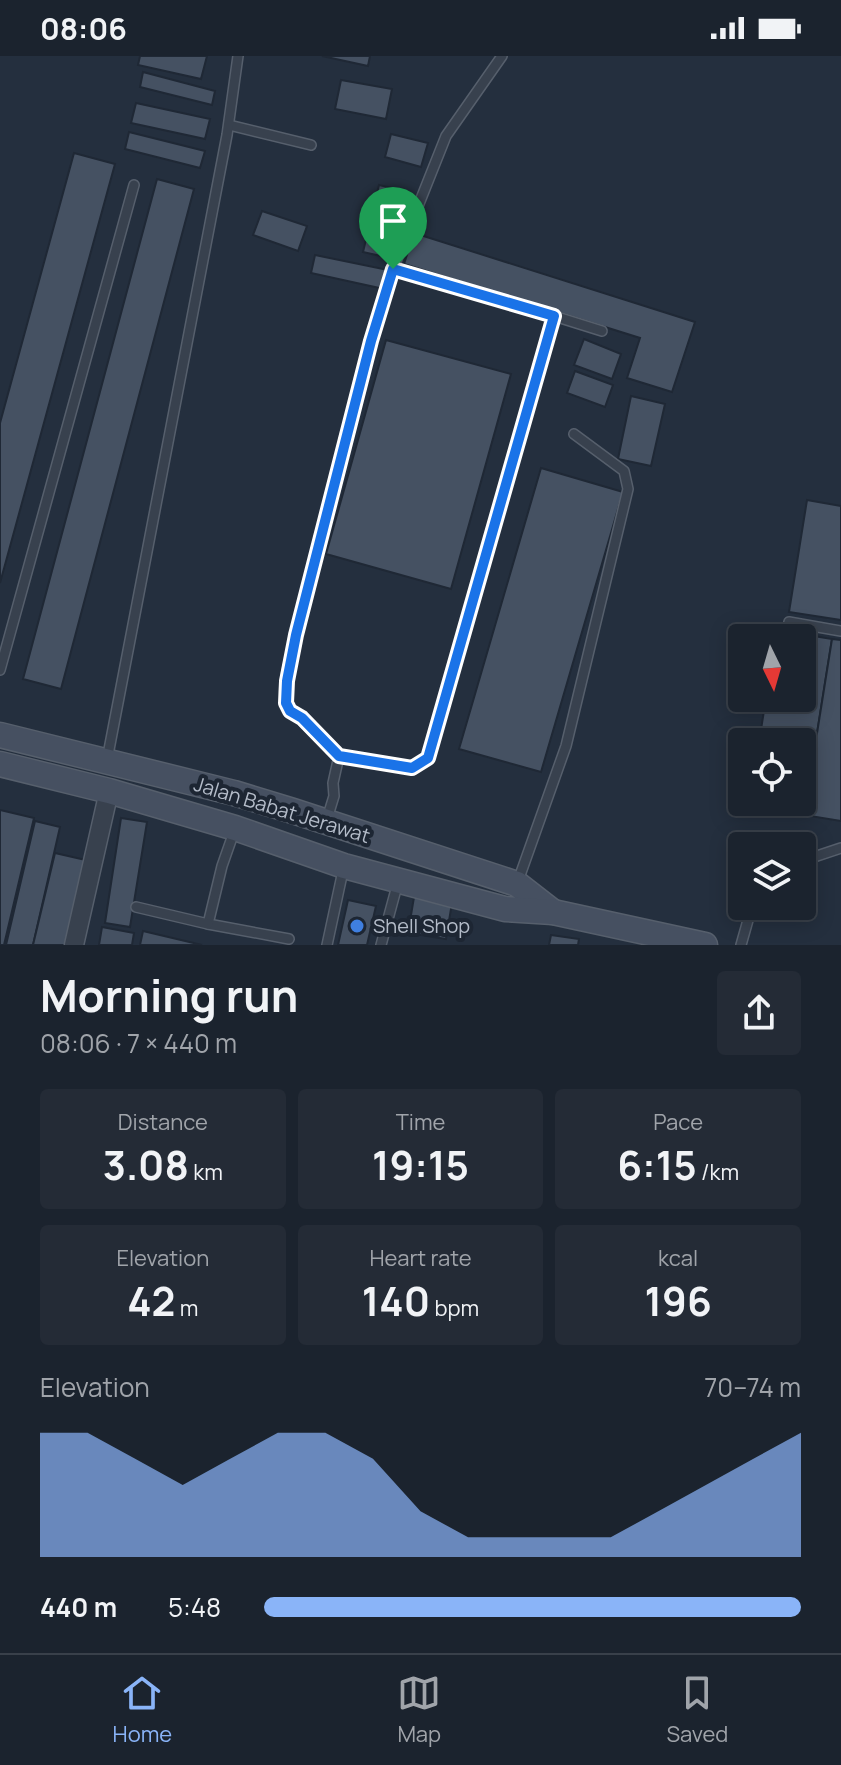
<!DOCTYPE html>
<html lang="en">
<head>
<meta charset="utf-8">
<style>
	:root { --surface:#1b232e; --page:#242b36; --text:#f1f3f6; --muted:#a0a4aa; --line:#39404a; --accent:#8ab4f8 }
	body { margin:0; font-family:Manrope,sans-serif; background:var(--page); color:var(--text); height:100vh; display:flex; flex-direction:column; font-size:30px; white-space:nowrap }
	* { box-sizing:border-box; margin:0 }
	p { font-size:26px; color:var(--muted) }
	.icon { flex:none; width:44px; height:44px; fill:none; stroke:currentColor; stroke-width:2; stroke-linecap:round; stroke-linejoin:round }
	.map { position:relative; height:889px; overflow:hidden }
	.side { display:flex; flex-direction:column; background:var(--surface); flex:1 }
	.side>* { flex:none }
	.needle { width:52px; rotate:175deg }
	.fabs { position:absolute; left:728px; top:568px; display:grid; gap:16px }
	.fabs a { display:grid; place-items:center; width:88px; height:88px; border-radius:8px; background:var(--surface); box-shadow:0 4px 20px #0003,0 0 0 2px var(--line); font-size:40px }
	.pin { position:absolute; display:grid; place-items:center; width:68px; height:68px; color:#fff; margin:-82px -34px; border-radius:50% 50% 50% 0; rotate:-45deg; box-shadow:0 0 8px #0007 }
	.pin .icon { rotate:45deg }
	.round { display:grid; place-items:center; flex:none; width:84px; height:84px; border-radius:8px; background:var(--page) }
	.summary { display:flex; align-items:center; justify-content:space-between; height:136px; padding:0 40px }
	h1 { font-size:44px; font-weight:700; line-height:60px }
	.stats { display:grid; grid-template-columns:repeat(3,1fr); gap:12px; height:136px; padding:8px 40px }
	.stats div { display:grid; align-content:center; border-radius:8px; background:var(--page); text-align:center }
	.stats b { font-size:40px; font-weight:700 }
	.stats small { font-size:22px; font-weight:400 }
	.stats p { font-size:22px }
	.chart { height:224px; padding:16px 40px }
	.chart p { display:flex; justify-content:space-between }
	.chart svg { width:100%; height:144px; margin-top:8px; fill:var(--accent); opacity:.7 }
	ul { padding:0 40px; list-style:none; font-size:26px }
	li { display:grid; grid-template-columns:128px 96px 1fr; align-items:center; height:60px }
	li i { height:20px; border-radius:10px; background:var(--accent) }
	.status { display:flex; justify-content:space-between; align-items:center; height:56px; padding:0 40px; background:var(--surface); direction:ltr }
	.status svg { height:22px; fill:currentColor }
	.tabs { display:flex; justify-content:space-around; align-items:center; height:112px; border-top:2px solid var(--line); background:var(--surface); font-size:22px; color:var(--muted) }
	.tabs a { display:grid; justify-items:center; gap:4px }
	.tabs .active { color:var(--accent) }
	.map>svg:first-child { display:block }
	.building { fill:#455162; stroke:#1f2835; stroke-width:2 }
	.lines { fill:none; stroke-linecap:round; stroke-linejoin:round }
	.service-casing { stroke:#565f6c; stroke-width:12 }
	.minor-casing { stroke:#565f6c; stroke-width:21 }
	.secondary-casing { stroke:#565f6c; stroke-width:27 }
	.service { stroke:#38414e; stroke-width:9 }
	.minor { stroke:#38414e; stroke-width:18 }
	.secondary { stroke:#465061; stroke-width:24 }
	.route-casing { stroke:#fff; stroke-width:16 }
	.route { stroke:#1a73e8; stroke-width:10 }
	.shop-dot { fill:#3f7fe0; stroke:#1d2633; stroke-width:3 }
	.labels { text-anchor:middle; stroke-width:8; stroke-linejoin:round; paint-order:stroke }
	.street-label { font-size:20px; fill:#b4bcc9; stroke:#1d2633 }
	.poi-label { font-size:20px; fill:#b4bcc9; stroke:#1d2633; text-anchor:start }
</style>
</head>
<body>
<div class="status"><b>08:06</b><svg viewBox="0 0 49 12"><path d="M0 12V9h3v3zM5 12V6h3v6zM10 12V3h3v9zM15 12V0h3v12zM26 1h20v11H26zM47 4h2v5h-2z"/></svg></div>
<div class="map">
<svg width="841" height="889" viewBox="0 0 841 889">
	<rect width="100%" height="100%" fill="#242f3e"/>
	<g class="building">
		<path d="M140,0h67l-6,23 -63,-14z"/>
		<path d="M322,0h48l-2,10z"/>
		<path d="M143,16l72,19 -3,14 -72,-18z"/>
		<path d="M341,24l51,9 -6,30 -51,-10z"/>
		<path d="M136,47l74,16 -5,20 -74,-16z"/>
		<path d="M129,76l76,19 -5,17 -75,-19z"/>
		<path d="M391,78l37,9 -7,24 -36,-10z"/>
		<path d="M74,97l41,11 -115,419v-160z"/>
		<path d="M157,123l37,10 -133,500 -38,-10z"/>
		<path d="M379,129l30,7 -15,67 -31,-7z"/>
		<path d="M262,155l45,15 -9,25 -45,-16z"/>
		<path d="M414,177l281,89 -23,70 -45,-14 13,-40 -236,-74z"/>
		<path d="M315,199l73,15 -4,19 -73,-16z"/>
		<path d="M584,283l37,15 -9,25 -38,-14z"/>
		<path d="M386,284l125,34 -60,215 -125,-35z"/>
		<path d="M575,315l38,14 -8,22 -38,-14z"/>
		<path d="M631,340l34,8 -14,62 -33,-7z"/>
		<path d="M541,412l82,24 -82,280 -82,-23z"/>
		<path d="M807,444l34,6v114l-52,-8z"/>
		<path d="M777,574l55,9 -28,176 -55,-9 1,-4h52v-60h-43l7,-44h36v-60h-26z"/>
		<path d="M832,583l9,1v181l-37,-6z"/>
		<path d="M0,754l34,8 -30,127h-4z"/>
		<path d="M121,762l26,4 -17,105 -25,-4z"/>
		<path d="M35,765l25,6 -27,118h-27z"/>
		<path d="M55,797l35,8 -20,84h-37z"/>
		<path d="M415,835l38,6 -7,42 -38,-6z"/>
		<path d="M348,844l28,6 -9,39h-29z"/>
		<path d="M102,871l32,6 -2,12h-33z"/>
		<path d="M143,875l59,14h-62z"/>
		<path d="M551,879l28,4 -1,6h-29z"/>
	</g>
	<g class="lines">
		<defs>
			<g id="service">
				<path d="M229,69l82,20"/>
				<path d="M393,213l53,-133 56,-80"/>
				<path d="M554,260l48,15"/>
				<path d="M789,566l52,9"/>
				<path d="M0,614l134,-485"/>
				<path d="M107,704l120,-625 11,-79"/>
				<path d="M327,763l7,-23 -1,-13 6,-27 73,12 16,-10 126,-442 -161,-47 -22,72 -75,294c-4,19 -15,48 -10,68 2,6 45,45 53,53"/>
				<path d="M235,773l-13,37 -14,58 81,15"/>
				<path d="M802,805l39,-13"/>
				<path d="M518,825l48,-135 62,-257 -4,-18 -50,-37"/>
				<path d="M136,851l72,17"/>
				<path d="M327,889l17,-79"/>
				<path d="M381,889l17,-63"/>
				<path d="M741,889l11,-39"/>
			</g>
			<path id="minor" d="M74,889l35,-154"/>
			<g id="secondary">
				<path d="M0,679l234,58 59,18 224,73 36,28"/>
				<path d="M0,708l109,27 126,37 109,38 161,43 48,3 152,33"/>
			</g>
		</defs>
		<use href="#service" class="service-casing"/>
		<use href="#minor" class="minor-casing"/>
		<use href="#secondary" class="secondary-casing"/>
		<use href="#service" class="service"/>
		<use href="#minor" class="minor"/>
		<use href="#secondary" class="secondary"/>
	</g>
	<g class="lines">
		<defs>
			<path id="route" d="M393,213l161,47 -126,442 -16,10 -73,-12 -37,-38 -12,-7 -4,-8 1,-22 9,-46 75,-294z"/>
		</defs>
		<use href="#route" class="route-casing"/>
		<use href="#route" class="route"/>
	</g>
	<circle class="shop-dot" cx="357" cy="870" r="8"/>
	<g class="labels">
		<g class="street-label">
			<text transform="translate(282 754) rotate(17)" y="7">Jalan Babat Jerawat</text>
		</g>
		<g class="poi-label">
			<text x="373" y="877">Shell Shop</text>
		</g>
	</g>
</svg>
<div class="fabs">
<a><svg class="needle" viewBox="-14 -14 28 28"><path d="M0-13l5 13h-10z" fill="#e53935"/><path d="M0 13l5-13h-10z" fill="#a0a4aa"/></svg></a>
<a><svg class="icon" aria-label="locate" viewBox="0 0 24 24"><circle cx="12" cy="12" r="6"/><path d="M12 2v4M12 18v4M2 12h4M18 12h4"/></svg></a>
<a><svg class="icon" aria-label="layers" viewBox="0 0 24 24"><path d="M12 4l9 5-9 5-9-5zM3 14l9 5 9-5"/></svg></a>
</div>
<div class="pin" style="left:393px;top:213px;background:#1e9e55"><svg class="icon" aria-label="arrive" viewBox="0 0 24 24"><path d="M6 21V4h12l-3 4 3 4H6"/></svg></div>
</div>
<section class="side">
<div class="summary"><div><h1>Morning run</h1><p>08:06 · 7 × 440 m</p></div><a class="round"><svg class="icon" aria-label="share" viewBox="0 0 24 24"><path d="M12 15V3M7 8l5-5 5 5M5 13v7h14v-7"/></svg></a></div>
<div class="stats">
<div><p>Distance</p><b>3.08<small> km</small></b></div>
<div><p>Time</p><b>19:15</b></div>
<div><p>Pace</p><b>6:15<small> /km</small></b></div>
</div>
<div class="stats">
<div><p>Elevation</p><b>42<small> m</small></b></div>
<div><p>Heart rate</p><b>140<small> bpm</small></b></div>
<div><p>kcal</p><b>196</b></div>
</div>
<div class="chart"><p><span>Elevation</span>70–74 m</p>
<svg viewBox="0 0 160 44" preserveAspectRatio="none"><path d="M0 44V6L10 6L20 14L30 22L40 14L50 6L60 6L70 14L80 30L90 38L100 38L110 38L120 38L130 30L140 22L150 14L160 6V44z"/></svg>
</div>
<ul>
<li><b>440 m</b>5:48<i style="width:100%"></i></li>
</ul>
</section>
<nav class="tabs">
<a class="active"><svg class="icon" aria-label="home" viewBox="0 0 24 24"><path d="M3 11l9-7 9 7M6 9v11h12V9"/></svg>Home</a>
<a><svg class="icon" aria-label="map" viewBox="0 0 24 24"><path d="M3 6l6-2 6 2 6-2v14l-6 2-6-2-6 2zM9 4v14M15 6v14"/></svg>Map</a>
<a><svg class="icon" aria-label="saved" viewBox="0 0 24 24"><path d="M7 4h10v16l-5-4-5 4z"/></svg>Saved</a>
</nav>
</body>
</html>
